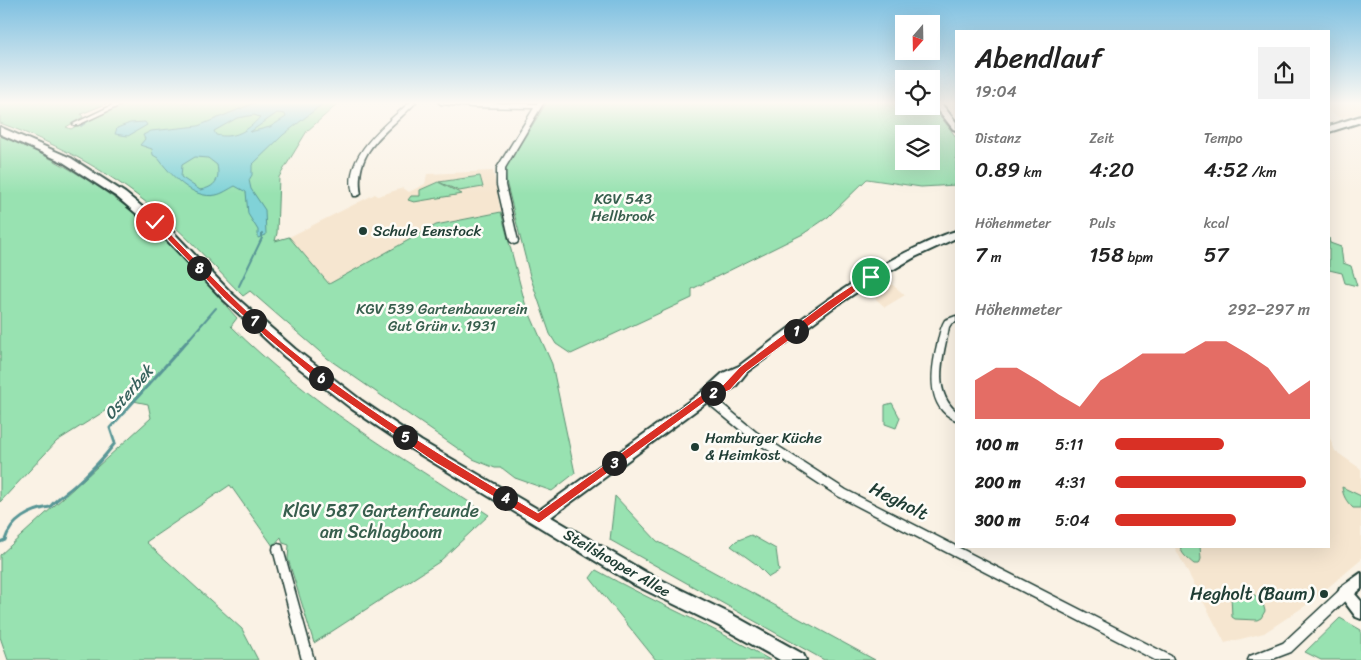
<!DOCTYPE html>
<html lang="de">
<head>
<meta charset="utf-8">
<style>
	:root { --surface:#fff; --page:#f2f2f2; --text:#222; --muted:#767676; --accent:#d93025 }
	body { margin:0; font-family:Sriracha,sans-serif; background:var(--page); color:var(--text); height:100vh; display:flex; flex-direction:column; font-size:19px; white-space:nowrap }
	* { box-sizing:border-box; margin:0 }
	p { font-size:16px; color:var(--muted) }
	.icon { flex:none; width:28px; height:28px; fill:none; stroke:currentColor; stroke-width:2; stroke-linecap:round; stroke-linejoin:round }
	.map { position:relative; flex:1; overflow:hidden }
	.details { position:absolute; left:955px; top:30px; width:375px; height:518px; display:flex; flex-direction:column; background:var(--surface); border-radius:0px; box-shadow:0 5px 20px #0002 }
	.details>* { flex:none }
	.needle { width:32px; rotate:200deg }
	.buttons { position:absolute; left:895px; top:15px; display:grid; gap:10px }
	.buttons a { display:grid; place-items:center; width:45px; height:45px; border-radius:0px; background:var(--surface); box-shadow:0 5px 20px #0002; font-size:25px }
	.pin { position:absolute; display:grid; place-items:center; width:42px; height:42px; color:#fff; margin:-21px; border:2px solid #fff; border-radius:50%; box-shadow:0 1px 5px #0007 }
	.km { position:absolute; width:25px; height:25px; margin:-12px; border-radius:50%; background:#222; color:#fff; font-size:14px; line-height:25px; text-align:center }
	.round { display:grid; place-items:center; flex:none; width:52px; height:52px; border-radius:0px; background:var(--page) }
	.summary { display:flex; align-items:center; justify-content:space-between; height:85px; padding:0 20px }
	h1 { font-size:28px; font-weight:600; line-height:38px }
	.metrics { display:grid; grid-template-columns:repeat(3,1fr); gap:8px; height:85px; padding:5px 20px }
	.metrics div { display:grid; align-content:center }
	.metrics b { font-size:21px; font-weight:600 }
	.metrics small { font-size:14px; font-weight:400 }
	.metrics p { font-size:14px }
	.chart { height:140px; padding:10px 20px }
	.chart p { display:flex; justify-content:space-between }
	.chart svg { width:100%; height:90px; margin-top:5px; fill:var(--accent); opacity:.7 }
	ul { padding:0 20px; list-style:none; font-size:16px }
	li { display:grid; grid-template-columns:80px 60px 1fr; align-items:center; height:38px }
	li i { height:12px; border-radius:6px; background:var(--accent) }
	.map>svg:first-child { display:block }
	.built { fill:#f6e6d0 }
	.green { fill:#98e2b1; stroke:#5c9072; fill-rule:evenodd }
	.water { fill:#80d2d7; stroke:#599696; fill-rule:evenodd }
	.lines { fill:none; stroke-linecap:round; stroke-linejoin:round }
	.stream-far1 { stroke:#599696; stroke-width:2 }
	.stream { stroke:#599696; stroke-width:3 }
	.minor-casing { stroke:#1f3d34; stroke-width:3 }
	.tertiary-casing { stroke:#1f3d34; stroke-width:4 }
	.secondary-casing { stroke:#1f3d34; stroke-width:4 }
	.minor { fill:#fdfcf7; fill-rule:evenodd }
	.tertiary { fill:#fdfcf7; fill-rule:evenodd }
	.secondary { fill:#fdfcf7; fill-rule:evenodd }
	.route { fill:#d93025; stroke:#fff }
	.poi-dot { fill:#1f3d34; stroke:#fdfcf7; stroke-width:2 }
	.labels { text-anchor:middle; stroke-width:5; stroke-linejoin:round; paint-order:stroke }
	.park-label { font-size:15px; fill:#375e4d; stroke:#fdfcf7 }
	.poi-label { font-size:15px; fill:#1f3d34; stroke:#fdfcf7; text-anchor:start }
	.street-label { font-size:15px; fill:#1f3d34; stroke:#fdfcf7 }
	.water-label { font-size:16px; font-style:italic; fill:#37625d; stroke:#fdfcf7 }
	.near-street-label { font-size:18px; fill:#1f3d34; stroke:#fdfcf7 }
	.near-park-label { font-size:18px; fill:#375e4d; stroke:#fdfcf7 }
	.near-poi-label { font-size:18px; fill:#1f3d34; stroke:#fdfcf7; text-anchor:end }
</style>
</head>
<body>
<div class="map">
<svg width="1361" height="660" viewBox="0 0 1361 660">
	<rect width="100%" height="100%" fill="#faf2e5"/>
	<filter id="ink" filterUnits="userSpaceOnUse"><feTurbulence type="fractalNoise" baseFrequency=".02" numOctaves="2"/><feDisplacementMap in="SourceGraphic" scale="10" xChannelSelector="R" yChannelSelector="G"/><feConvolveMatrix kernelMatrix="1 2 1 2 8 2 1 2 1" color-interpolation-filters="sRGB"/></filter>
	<g filter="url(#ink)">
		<g class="built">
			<path d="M1329,102h26l6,3v8l-21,5 -11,-6z"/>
			<path d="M493,171l8,41 -65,13 -107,59 -40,-47 86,-43 3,2 25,-8 6,4 16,-8 2,-10z"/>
			<path d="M889,282l16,13 -20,12 -15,-13z"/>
			<path d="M1329,436l6,15 26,18v91l-53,44 -44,29 -39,10 -51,-97h155z"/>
		</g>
		<g class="green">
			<path d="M0,102h111l-30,12 2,3 -17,10 5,2 19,-11 38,-16h212l-33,29 -28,46 -2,56 -2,8 14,-4 40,47 107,-59 65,-13 24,91 27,61 23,109 -23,18 -37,-13 -13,-10h-7l-22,-9 -146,-101 -77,-67 -7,5c-26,-26 -50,-54 -78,-78 -49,-43 -104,-73 -165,-95z"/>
			<path d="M547,102h357v4h27v-2l25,33v48l-35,2 -54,-8 -39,38 -25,17 -111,55v9l-121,56 -15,-10 -6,-10 -20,-58 -24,-95v-14zM904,134h27v27h-27z"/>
			<path d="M0,136c59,22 114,58 162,100 27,23 51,56 75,82l-6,8c75,75 170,131 258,189l-50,47 -125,81 -26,-84 1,-14 -6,-2 -2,-6 -8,9 -43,-61 -84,57 96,87 16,31h-250l-8,-23v-82l151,-137 -3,-14 -24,-5 -67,42 -57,61z"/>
			<path d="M480,176l3,11 -24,4 -20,-9z"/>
			<path d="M438,182l24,12 -48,8 -6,-2 3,-4h9v-6z"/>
			<path d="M1329,238l1,5 11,4 2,16 8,3 6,20 -12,-3 -3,-10 -13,-3z"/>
			<path d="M892,403l8,15 -4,10 -11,-4v-19z"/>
			<path d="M1342,487l19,9 -1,12h-7c-7,-7 -10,-12 -11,-21z"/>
			<path d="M615,496l42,45 218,119h-51l-214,-120z"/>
			<path d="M751,535l25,14 3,22 -10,6 -13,-13 -25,-18 5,-5z"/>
			<path d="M1180,546h20l1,13 -2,5h-5c-6,-5 -13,-10 -14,-18z"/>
			<path d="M596,570c57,32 118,57 174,90h-114l-66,-82z"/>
			<path d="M1248,591l14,9 3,11 -4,7 -4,2 -22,-1 -3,-2 -1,-22 9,2z"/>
			<path d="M1340,618l21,12v30h-40l-16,-8z"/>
		</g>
		<g class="water">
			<path d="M257,102h68l-42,33 -31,30v10l-3,5 2,9 14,21 1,25 -8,3v-8l-10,-16 -2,-22 -11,-6c-6,3 -13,8 -19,9 -23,5 -46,-21 -58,-37l-5,-3 -1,-6 -12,-4 5,-6 -2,-4 8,-4 47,-5zM277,113l8,1 1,3 -16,10 -20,5zM254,115l6,2c-12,14 -26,22 -44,18l-2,-4 23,-13zM195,157l13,1 9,7c3,14 -1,22 -17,25l-19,-13 1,-12z"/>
			<path d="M145,122l2,3 -19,11 -13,-2 2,-6 13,-5z"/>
		</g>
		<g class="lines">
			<g class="stream-far1">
				<path d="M103,113l26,-11"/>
				<path d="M81,126l11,-8"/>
				<path d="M239,286l23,-48v-5"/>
				<path d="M189,339l27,-31"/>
			</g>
			<path class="stream" d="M0,542l5,-2c6,-20 25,-30 45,-33 7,-9 15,-13 24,-21 15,-13 29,-27 41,-43l-5,-15 80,-90"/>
			<defs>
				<g id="minor">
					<path d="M119,102h8l-49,23h-4l-1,-1z"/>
					<path d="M410,102h6c-26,29 -63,46 -55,92l-4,2h-3c-14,-38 32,-72 56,-94z"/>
					<path d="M438,102l99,2 1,-2h6l-39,66v17l13,56 -1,2 -3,1 -4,-3 -13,-56v-17l37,-60 -61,-1 -32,-3z"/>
					<path d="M956,316v6l-5,2 -2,3c-5,27 -18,63 7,84v9c-30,-12 -25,-49 -19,-74 2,-9 3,-18 8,-26z"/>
					<path d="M706,392l3,1 47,39 90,58 325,166 2,4h-18l-317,-164 -88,-58 -47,-39 -2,-3 2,-3z"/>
					<path d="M278,544l4,1 1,4 31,111h-12l-29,-111 1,-4z"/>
					<path d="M1345,587l4,2 2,4 -2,4 -58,55 -21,8h-22l2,-4 33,-13 58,-54z"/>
				</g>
				<g id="tertiary">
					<path d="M932,102h8l16,20v8l-3,-1z"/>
					<path d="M1361,116v6l-32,10v-6z"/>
					<path d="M956,231v7l-41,19 -40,23 -41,27 -87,65 -12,15 -25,13 -166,122 -5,2 -5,-2 -2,-4 2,-4 168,-122 21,-19 16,-7c59,-44 117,-92 185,-122 11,-5 21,-10 32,-13z"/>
					<path d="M1361,573v16l-6,5 6,7v18l-5,-2 -18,-24 2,-5z"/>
				</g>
				<path id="secondary" d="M0,127l71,31 54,35 47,38 59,62 64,56 67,52 59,40 226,132 84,41 72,40 3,6h-26l-61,-34 -84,-41 -224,-136 -59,-40 -67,-52 -62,-58 -59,-62 -47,-40 -54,-35 -63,-28z"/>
			</defs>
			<use href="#minor" class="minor-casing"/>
			<use href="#tertiary" class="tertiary-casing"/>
			<use href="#secondary" class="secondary-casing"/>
			<use href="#minor" class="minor"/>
			<use href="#tertiary" class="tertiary"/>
			<use href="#secondary" class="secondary"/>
		</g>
	</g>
	<linearGradient id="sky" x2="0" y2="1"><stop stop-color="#7ec0e1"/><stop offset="0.53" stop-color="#fdf9f3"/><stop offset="1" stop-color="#fdf9f3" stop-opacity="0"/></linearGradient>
	<rect width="1361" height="194" fill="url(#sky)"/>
	<path class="route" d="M153,221h5c37,38 73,77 113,112 82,70 175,126 267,180l165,-119 20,-9 17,-18 87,-65 41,-27 7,2 -129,95 -16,18 -21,9 -170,124 -103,-60 -109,-75 -61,-51 -42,-39 -71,-74z"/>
	<g class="poi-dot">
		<circle cx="363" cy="231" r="5"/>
		<circle cx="695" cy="447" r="5"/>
		<circle cx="1324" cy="594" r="5"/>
	</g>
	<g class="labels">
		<g class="park-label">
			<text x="623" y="204">KGV 543<tspan x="623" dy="17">Hellbrook</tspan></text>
			<text x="442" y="314">KGV 539 Gartenbauverein<tspan x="442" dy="17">Gut Grün v. 1931</tspan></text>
		</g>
		<g class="poi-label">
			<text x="373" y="236">Schule Eenstock</text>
			<text x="705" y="443">Hamburger Küche<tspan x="705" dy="17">&amp; Heimkost</tspan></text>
		</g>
		<g class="street-label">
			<text transform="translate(617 563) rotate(30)" y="5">Steilshooper Allee</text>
		</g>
		<g class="water-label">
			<text transform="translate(128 392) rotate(-49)" y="6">Osterbek</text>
		</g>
		<g class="near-street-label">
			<text transform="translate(899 501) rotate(27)" y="6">Hegholt</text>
		</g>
		<g class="near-park-label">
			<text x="381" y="517">KlGV 587 Gartenfreunde<tspan x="381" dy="21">am Schlagboom</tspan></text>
		</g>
		<g class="near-poi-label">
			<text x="1314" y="600">Hegholt (Baum)</text>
		</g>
	</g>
</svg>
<div class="buttons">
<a><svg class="needle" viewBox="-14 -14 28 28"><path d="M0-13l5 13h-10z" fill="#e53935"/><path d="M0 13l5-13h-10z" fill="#767676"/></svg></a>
<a><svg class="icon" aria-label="locate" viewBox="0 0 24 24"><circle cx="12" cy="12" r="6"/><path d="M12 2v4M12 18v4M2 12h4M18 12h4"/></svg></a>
<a><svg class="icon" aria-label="layers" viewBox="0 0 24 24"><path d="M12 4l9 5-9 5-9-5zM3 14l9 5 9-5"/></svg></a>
</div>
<div class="pin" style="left:871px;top:277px;background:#1e9e55"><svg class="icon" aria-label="arrive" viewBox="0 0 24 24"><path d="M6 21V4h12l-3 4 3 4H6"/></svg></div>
<div class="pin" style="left:155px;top:222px;background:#d93025"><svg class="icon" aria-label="check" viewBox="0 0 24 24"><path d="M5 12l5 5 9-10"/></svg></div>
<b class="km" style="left:796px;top:331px">1</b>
<b class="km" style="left:713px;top:393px">2</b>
<b class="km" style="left:614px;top:463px">3</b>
<b class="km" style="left:505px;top:498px">4</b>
<b class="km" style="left:405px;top:437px">5</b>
<b class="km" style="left:321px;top:378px">6</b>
<b class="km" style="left:254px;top:321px">7</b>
<b class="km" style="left:199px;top:268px">8</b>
<section class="details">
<div class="summary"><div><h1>Abendlauf</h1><p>19:04</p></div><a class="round"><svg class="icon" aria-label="share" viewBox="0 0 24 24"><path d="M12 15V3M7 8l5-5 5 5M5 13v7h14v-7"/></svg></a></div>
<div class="metrics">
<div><p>Distanz</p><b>0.89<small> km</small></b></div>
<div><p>Zeit</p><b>4:20</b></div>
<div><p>Tempo</p><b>4:52<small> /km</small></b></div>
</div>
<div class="metrics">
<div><p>Höhenmeter</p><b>7<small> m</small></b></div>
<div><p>Puls</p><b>158<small> bpm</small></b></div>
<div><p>kcal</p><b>57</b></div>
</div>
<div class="chart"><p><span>Höhenmeter</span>292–297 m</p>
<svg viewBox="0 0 160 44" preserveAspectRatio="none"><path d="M0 44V25L10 19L20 19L30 25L40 32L50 38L60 25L70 19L80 12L90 12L100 12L110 6L120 6L130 12L140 19L150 32L160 25V44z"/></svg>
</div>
<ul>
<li><b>100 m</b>5:11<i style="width:56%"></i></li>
<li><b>200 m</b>4:31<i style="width:98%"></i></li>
<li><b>300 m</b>5:04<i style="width:62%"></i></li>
</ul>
</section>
</div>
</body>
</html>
